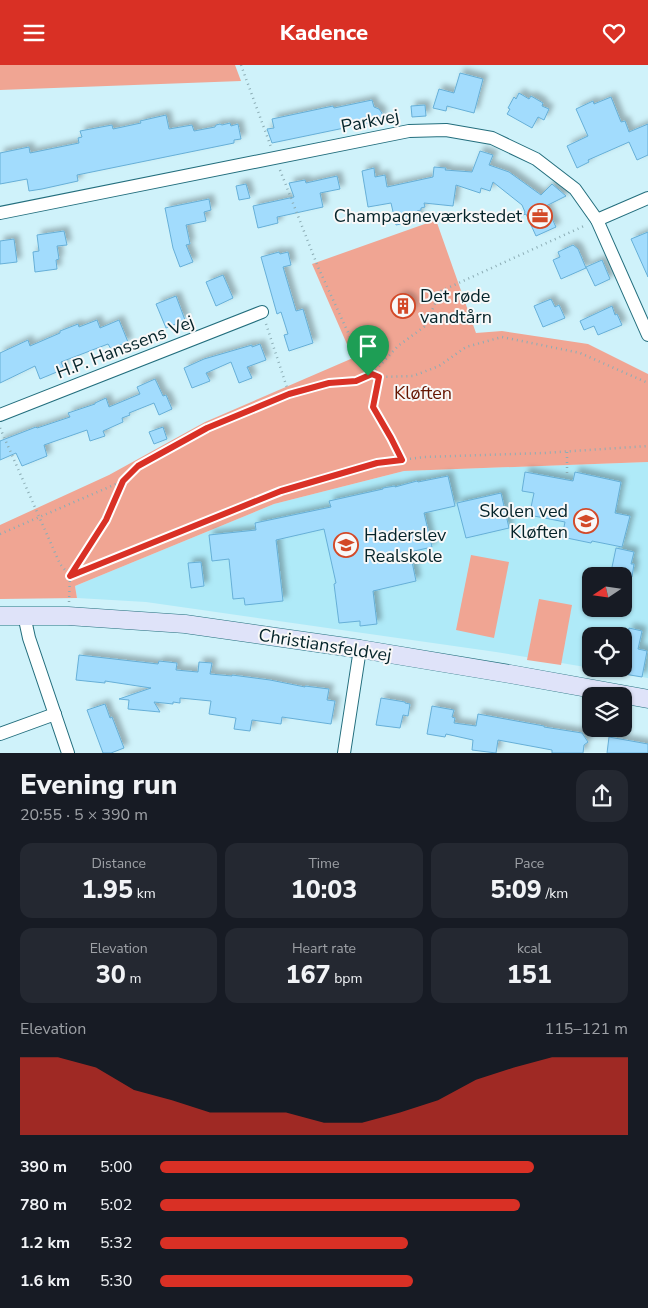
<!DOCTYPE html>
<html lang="en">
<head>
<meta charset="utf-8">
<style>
	:root { --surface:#171b24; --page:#242831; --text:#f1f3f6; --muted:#9ea1a6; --accent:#d93025 }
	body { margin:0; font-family:"Nunito Sans",sans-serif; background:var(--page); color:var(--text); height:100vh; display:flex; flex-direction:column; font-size:19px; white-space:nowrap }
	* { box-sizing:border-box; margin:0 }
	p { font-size:16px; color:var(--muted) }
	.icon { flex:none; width:28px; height:28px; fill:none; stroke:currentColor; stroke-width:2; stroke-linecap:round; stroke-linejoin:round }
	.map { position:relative; height:688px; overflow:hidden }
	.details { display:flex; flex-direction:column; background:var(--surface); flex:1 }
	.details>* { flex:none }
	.needle { width:32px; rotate:257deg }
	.controls { position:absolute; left:582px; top:502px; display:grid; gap:10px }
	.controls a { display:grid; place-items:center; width:50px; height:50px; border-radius:10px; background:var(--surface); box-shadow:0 1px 4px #0004; font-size:25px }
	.pin { position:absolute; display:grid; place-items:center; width:42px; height:42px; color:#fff; margin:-51px -21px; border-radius:50% 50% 50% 0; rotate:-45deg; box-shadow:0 0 5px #0007 }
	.pin .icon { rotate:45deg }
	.round { display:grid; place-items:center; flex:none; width:52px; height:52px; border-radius:15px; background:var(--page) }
	.headline { display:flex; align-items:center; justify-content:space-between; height:85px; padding:0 20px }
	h1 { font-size:28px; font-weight:800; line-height:38px }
	.metrics { display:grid; grid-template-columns:repeat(3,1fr); gap:8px; height:85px; padding:5px 20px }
	.metrics div { display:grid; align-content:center; border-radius:12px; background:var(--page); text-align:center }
	.metrics b { font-size:25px; font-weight:800 }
	.metrics small { font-size:14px; font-weight:400 }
	.metrics p { font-size:14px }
	.chart { height:140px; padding:10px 20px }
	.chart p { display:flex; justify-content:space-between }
	.chart svg { width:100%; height:90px; margin-top:5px; fill:var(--accent); opacity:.7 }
	ul { padding:0 20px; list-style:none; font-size:16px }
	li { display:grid; grid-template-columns:80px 60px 1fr; align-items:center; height:38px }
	li i { height:12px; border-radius:6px; background:var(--accent) }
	header { display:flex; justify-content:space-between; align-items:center; height:65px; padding:0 20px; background:var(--accent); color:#fff; font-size:22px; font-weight:800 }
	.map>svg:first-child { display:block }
	.built { fill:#afeaf8; fill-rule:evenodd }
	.green { fill:#f0a593 }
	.building { fill:#a2dcfd; stroke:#66afd7; filter:url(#shadow) }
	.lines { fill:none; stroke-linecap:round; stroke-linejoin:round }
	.street-casing { stroke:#236e7d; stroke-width:14 }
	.secondary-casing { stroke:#236e7d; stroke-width:19 }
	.path { stroke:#8cadb5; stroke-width:2.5; stroke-dasharray:1 4; stroke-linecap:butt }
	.street { stroke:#fff; stroke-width:12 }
	.secondary { stroke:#dfe3f9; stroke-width:18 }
	.route-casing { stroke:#fff; stroke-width:10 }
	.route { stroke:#d93025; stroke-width:6 }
	.labels { text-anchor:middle; stroke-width:4; stroke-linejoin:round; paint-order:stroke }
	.street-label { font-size:18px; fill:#042329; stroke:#f8f8f8 }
	.poi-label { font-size:18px; fill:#042329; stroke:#f8f8f8; text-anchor:end }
	.park-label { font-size:18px; fill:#651401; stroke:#f8f8f8 }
</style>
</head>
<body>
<header><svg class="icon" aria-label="menu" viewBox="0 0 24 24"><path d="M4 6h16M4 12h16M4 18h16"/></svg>Kadence<svg class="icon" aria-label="heart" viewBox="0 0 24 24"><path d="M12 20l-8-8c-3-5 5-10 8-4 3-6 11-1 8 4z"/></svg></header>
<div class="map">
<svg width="648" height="688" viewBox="0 0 648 688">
	<defs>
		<filter id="shadow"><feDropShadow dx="4.5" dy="-4.5" stdDeviation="2.5" flood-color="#0004"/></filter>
	</defs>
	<rect width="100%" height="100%" fill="#cff2fa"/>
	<path class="built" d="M648,397v216l-55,-9h31v-33h-33v32l-95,-16 -350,-50 -69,-4 -2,-12 199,-82 130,-33zM591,511h33v33h-33z"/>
	<g class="green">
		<path d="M0,0h235l6,16 -241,9z"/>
		<path d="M436,155l40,113 26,-2 86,13 60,30v88l-244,9 -130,33 -199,82 2,12 -77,1v-74l109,-50 96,-53 148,-64 -41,-94z"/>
		<path d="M471,490l38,7 -15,76 -38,-8z"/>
		<path d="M539,534l33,6 -11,60 -34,-5z"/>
	</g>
	<g class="building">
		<path d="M460,8l23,6 -9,34 -27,-7 -1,5 -13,-3 6,-19 15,4z"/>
		<path d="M519,28l10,6 2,-3 12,7 -1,3 7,3 -5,11 -6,-3 -6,11 -25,-14 3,-5 -2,-1 6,-11 2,2z"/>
		<path d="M611,32l10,25 4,-1 4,11 19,-8v31l-11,5 -8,-18 -41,18 1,2 -12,6 -10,-22 21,-10 -12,-27 17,-8 1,3z"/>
		<path d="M372,35l2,7 5,2 3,4v3l-4,5 -106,22 -5,-14 7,-1 -2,-9 61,-13 1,2z"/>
		<path d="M425,40l1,11 -14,1 -1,-11z"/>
		<path d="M166,50l3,14 23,-4 2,6 21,-4 1,-2 4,-1 2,1 8,-2 1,3 7,-2 3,15 -7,1v3l-157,32 1,6 -36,8 -13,2 -2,-12 -27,5v-31l29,-6 1,6 49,-10 -1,-5 4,-1 -2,-6 32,-6 1,4 28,-6 -1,-2z"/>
		<path d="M480,86l13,4 -4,10 20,7 32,23 11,-11 14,12 -20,10 10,21 -20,9 -10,-22 -3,1 2,-3 -3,-7 -29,-23 -3,9 -9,-3 -1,5 -24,-8 -3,21 -29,-3 1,4 -4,1v2l-4,1 2,9 -23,5 -5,-22 -23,4 -6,-36 12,-3 1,9 10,-2 2,12 46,-10 1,-10 12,1 -1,2 27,2z"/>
		<path d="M337,111l3,13 -20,4 3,14 -41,9 -5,1 1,6 -20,5 -5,-22 41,-9 -5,-14 16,-3 1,3z"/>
		<path d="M246,119l4,14 -11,2 -3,-14z"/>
		<path d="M209,134l2,11 -7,2 2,9 -20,4 4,19 -4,1 7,17 -13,5 -7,-19 -8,-40z"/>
		<path d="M64,166l3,14 -10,1 2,13 -3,1 1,9 -22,3 -2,-20 6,-1 -2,-16z"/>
		<path d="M648,167v45l-17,-38z"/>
		<path d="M14,174l3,23 -17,2v-23z"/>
		<path d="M573,180l5,4 8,19 -25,11 -8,-19 7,-3 -2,-5z"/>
		<path d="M279,187l1,2 8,-2 3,13 -8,2 13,44 7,-2 10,34 -24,8 -5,-16 4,-1 -7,-22 -4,2 -16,-57z"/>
		<path d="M602,195l8,19 -15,7 -9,-19z"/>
		<path d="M223,210l10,23 -17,8 -10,-24z"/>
		<path d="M176,231l9,24 -19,8 -10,-24z"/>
		<circle cx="403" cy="241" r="10"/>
		<path d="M551,234l4,8 4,-2 6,13 -22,9 -9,-21z"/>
		<path d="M612,241l3,9 2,-1 5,11 -24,10 -4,-9 -10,4 -4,-9z"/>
		<path d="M97,255l3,8 19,-8 9,22 -17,7 -3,-5 -47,18 3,7 -24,10 -5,-13 -35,17v-30l28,-13 2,6 30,-13v-2l18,-7 1,3z"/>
		<path d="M260,279l6,16 -19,7 5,11 -13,5 -8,-21 -25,11 4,8 -18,7 -8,-20 20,-9 48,-14v2z"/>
		<path d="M155,314l8,17 3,-1 6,14 -13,6 -5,-12 -25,10 1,2 -8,3 1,4 -20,9 2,5 -15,5 -3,-11 -43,15 3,11 -25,10 -6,-13 -16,7v-19l36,-14 1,1 33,-11 -2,-4 27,-9v-1l11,-5 3,9 31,-13 -3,-7z"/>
		<path d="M163,362l4,12 -13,5 -5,-12z"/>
		<path d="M525,407l48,9 2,-9 46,10 -6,31 15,3 -8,31 -30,-6 -1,2 -29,-6 3,-15 -31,-6v-3l-4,-1 4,-19 -12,-2z"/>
		<path d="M448,411l7,30 -31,7 8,34 -22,5 6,29 -43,10 4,33 -17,2v-5l-21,2 -5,-39 2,-1 -12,-54 -48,11 7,61 -38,4 -1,-7 -11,1 -4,-40 -17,2 -3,-26 47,-5 -1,-7 76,-16 -2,-6 54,-12v-1l12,-2v1l22,-6 1,1z"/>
		<path d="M501,428l8,35 -43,10 -9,-35z"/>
		<path d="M616,483l18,4 -3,12h3l-2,13 -18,-1 1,-3 -4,-1z"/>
		<path d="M201,497l3,24 -13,2 -3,-25z"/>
		<path d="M629,563l13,3 -4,18 9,2 -5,26 -18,-3v-27h2z"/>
		<path d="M79,590l79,9 1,-3 18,2 -1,7 22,2 1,-10 13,1 -2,11 22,2v-1l38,5 35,7v-1l24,3 -2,11 8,1 -4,23 -49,-7 -1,7 -29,-4 -2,11 -16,-2 2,-11 -27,-4 2,-13 -31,-3v5l-7,-1v2l-19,-2 6,10 -32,-3 1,-9 -10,-1 32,-11 -46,-7v2l-29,-3z"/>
		<path d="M381,633l24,4v1l5,1 -2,12 -5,-1 -3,13 -24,-3z"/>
		<path d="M105,639l5,14 2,-1 12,31 -13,5h-8l-16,-43z"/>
		<path d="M432,641l22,4 -2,7 3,1 -1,5 22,3 2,-12 66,12v1l38,6 6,9 -4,3 -1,8h-31v-3l-54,-10 -2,13 -24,-3 1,-10 -27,-6 -1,3 -18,-3z"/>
		<path d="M609,672l39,7v9h-41z"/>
	</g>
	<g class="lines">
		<defs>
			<g id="street">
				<path d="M0,148l409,-82 37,-1 46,8 44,21 39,30 22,31 51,115"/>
				<path d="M597,155l51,-22"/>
				<path d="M0,350l262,-103"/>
				<path d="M24,550l5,23 39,115"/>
				<path d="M0,669l55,-20"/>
				<path d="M344,688l16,-104"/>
			</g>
			<path id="secondary" d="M0,551h68l117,8 175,25 150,25 138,25"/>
		</defs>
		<use href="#street" class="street-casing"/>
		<use href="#secondary" class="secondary-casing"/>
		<g class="path">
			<path d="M241,0l30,82"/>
			<path d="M280,105l38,97 50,109"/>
			<path d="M266,259l23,70"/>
			<path d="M372,309l7,3 34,-1 26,-10 27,-19 36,-10 78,16 68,30"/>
			<path d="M379,312l-6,30 18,31 11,22"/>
			<path d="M0,363l60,136 10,12 211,-85 96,-28 47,-6 120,-4 104,-7"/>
			<path d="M567,408v-21"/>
			<path d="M0,469l123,-53"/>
			<path d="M69,537l1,-26 35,-56 18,-39 15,-15 69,-38 82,-34 40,-11 27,-2 16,-7 26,-28 26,-19 17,-36 143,-65"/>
		</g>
		<use href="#street" class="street"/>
		<use href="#secondary" class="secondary"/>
	</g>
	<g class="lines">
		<defs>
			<path id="route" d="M372,309l7,3 -6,30 18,31 11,22 -25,3 -96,28 -211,85 36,-56 17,-39 15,-15 69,-38 82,-34 40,-11 27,-2z"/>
		</defs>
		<use href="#route" class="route-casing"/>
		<use href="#route" class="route"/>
	</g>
	<defs>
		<symbol id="office-ring" viewBox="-11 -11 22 22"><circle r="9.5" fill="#f8f8f8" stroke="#d34928" stroke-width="1.5"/><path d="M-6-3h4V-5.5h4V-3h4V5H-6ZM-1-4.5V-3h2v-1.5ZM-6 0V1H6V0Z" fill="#d34928"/></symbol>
		<symbol id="building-ring" viewBox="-11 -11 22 22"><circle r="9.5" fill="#f8f8f8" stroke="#d34928" stroke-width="1.5"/><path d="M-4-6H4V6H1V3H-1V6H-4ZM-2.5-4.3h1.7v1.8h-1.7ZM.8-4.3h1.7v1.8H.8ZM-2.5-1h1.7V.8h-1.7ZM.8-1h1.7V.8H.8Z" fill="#d34928"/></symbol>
		<symbol id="school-ring" viewBox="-11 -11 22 22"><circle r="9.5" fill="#f8f8f8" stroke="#d34928" stroke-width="1.5"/><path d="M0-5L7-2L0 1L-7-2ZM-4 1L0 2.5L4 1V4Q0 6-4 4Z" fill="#d34928"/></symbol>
	</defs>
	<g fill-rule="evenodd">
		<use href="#office-ring" x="526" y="137" width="28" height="28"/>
		<use href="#building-ring" x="389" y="227" width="28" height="28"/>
		<use href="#school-ring" x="572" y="442" width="28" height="28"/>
		<use href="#school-ring" x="332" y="466" width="28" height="28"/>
	</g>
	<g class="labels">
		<g class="street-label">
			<text transform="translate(370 56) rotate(-11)" y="6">Parkvej</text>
			<text transform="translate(125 282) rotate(-21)" y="6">H.P. Hanssens Vej</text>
			<text transform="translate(325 580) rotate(9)" y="6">Christiansfeldvej</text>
		</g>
		<g class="poi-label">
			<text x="522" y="157">Champagneværkstedet</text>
			<text x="420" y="237" text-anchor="start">Det røde<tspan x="420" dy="21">vandtårn</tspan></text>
			<text x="568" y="452">Skolen ved<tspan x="568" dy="21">Kløften</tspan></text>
			<text x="364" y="476" text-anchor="start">Haderslev<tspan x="364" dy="21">Realskole</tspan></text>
		</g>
		<g class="park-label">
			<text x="423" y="334">Kløften</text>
		</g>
	</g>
</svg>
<div class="controls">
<a><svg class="needle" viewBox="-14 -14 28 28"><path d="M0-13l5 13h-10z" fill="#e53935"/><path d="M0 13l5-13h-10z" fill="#9ea1a6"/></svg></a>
<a><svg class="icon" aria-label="locate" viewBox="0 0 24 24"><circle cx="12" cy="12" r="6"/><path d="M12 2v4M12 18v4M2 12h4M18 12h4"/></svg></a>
<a><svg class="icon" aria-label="layers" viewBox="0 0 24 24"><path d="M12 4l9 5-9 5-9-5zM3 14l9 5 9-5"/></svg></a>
</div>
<div class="pin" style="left:368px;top:311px;background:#1e9e55"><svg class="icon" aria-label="arrive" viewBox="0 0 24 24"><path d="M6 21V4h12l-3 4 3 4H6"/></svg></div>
</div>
<section class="details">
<div class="headline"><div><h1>Evening run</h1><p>20:55 · 5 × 390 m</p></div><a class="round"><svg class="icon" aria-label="share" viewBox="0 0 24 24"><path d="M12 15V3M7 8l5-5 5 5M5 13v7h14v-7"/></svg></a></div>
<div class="metrics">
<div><p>Distance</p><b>1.95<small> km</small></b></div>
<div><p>Time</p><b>10:03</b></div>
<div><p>Pace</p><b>5:09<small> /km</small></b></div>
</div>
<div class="metrics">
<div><p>Elevation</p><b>30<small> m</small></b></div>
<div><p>Heart rate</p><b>167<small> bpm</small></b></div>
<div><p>kcal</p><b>151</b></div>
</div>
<div class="chart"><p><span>Elevation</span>115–121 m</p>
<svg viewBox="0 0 160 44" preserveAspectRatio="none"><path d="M0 44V6L10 6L20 11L30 22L40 27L50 33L60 33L70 33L80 38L90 38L100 33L110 27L120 17L130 11L140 6L150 6L160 6V44z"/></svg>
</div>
<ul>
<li><b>390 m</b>5:00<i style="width:80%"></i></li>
<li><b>780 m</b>5:02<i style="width:77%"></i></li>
<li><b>1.2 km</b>5:32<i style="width:53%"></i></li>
<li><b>1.6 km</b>5:30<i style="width:54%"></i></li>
</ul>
</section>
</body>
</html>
